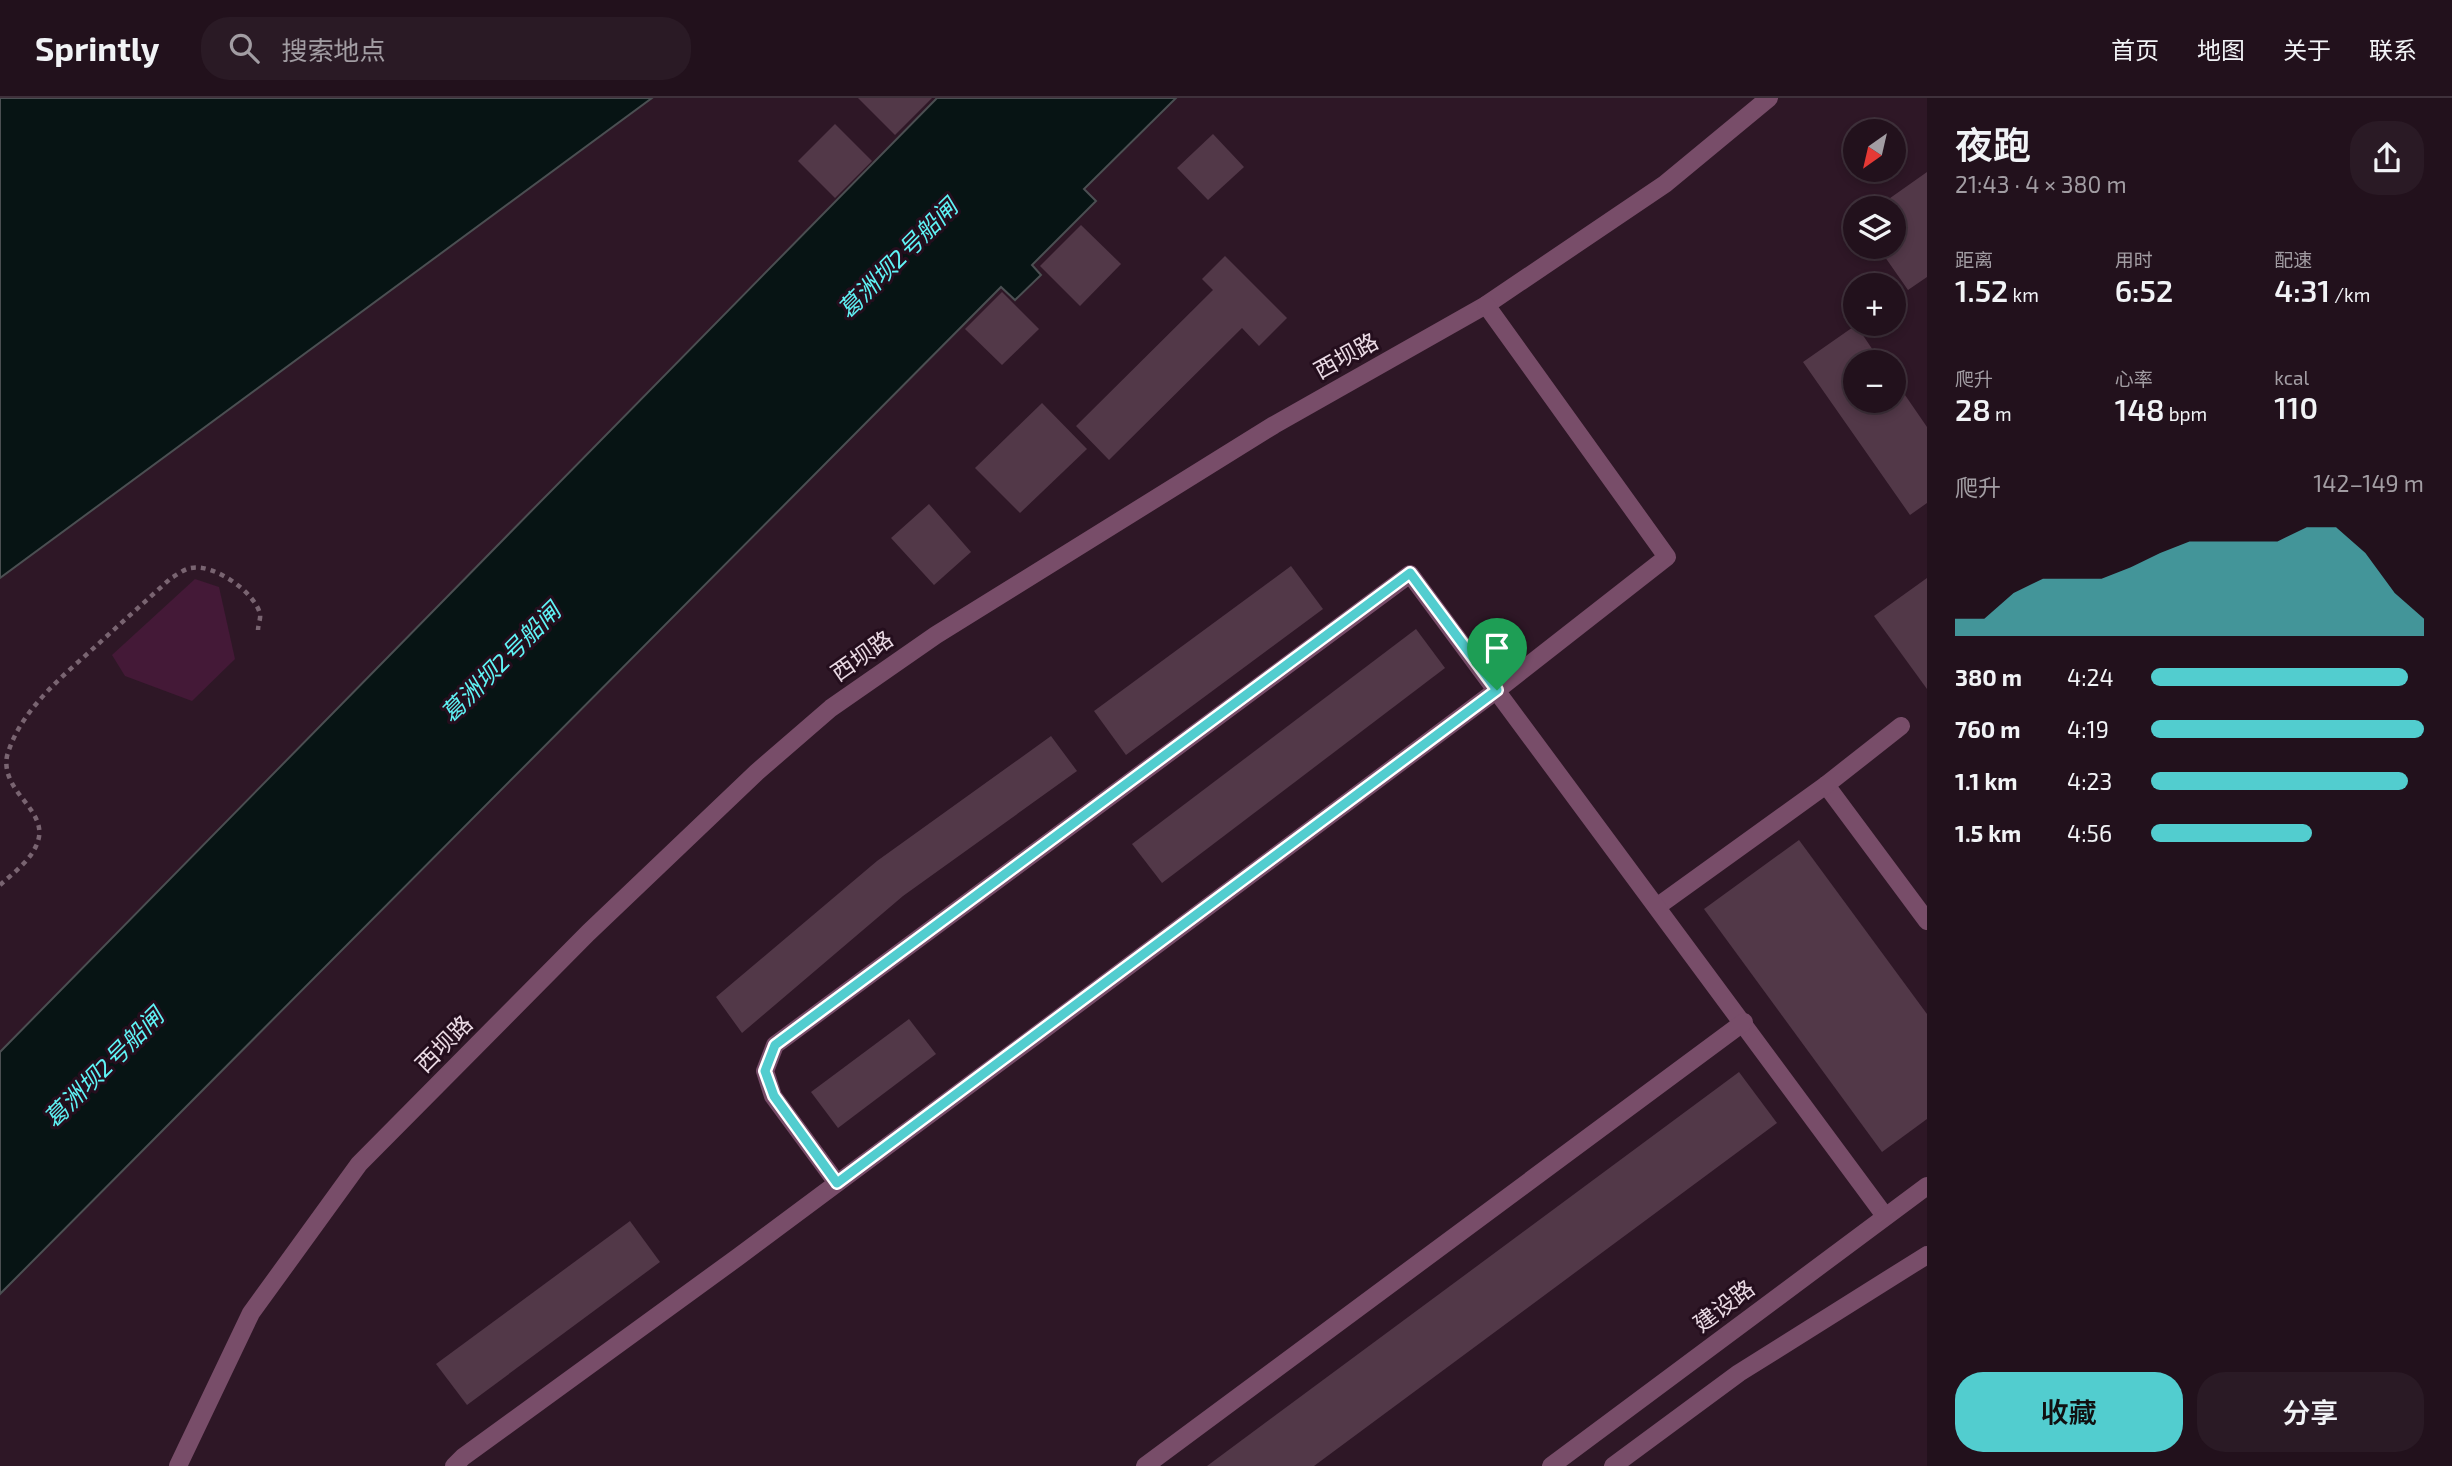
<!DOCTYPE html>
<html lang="zh">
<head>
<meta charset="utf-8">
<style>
	:root { --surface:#22111c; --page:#2a1a25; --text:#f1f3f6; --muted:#a29da3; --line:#3f313b; --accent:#52cdcf }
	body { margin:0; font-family:"Exo 2","Noto Sans SC",sans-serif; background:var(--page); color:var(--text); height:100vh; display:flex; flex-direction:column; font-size:26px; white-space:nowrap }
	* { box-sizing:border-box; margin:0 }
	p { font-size:23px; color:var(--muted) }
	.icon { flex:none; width:38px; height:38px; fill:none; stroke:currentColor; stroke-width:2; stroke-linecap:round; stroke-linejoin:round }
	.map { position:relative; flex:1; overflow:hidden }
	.side { display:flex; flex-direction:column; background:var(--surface); width:525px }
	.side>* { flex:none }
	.needle { width:46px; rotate:214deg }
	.tools { position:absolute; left:1843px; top:21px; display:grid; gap:14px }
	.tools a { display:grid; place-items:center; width:63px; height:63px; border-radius:50%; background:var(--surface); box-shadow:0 4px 10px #0003,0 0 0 2px var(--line); font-size:35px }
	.pin { position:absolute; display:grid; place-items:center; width:60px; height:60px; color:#fff; margin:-72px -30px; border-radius:50% 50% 50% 0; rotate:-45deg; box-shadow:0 0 7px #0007 }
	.pin .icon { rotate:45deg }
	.round { display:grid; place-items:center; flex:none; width:74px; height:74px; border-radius:28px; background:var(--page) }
	.summary { display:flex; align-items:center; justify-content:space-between; height:119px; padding:0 28px }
	h1 { font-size:38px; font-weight:600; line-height:52px }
	.stats { display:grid; grid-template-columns:repeat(3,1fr); gap:10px; height:119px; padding:7px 28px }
	.stats div { display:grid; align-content:center }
	.stats b { font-size:30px; font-weight:600 }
	.stats small { font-size:19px; font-weight:400 }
	.stats p { font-size:19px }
	.chart { height:196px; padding:14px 28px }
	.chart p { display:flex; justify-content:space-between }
	.chart svg { width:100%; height:126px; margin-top:7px; fill:var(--accent); opacity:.7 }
	.primary-button { display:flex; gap:14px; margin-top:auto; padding:14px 28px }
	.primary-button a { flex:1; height:80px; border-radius:28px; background:var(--accent); color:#111; font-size:28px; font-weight:600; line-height:80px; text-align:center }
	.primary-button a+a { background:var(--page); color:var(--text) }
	ul { padding:0 28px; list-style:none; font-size:23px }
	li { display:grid; grid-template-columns:112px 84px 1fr; align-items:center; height:52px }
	li i { height:18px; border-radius:9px; background:var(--accent) }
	header { display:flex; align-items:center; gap:42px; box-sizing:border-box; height:98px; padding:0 35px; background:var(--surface); border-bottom:2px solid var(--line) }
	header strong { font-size:33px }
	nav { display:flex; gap:38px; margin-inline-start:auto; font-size:24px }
	.search { width:490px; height:63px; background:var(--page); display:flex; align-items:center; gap:18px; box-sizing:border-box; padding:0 24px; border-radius:28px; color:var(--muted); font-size:26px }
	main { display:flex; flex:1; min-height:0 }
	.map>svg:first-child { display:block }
	.green { fill:#441937 }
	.water { fill:#071414; stroke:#4b4f52; stroke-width:2 }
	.building { fill:#523848 }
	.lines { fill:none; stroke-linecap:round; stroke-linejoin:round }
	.path { stroke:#796471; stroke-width:4.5; stroke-dasharray:5 5; stroke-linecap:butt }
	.lane { stroke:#784d69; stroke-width:18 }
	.route-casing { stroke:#fff; stroke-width:14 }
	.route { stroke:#52cdcf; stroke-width:9 }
	.labels { text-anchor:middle; stroke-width:6; stroke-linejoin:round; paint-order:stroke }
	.street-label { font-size:23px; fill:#eadae4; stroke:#240e1d }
	.water-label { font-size:24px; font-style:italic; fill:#5ff3f5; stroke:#240e1d }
</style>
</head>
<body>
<header>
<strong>Sprintly</strong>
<div class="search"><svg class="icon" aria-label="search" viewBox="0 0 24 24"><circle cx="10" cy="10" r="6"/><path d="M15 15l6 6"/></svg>搜索地点</div>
<nav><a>首页</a><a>地图</a><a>关于</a><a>联系</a></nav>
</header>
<main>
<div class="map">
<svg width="1927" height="1368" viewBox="0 0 1927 1368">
	<rect width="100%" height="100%" fill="#2e1726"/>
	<path class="green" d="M195,481l24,8 16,72 -43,42 -67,-25 -13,-21z"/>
	<g class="water">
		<path d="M0,0h652l-652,480z"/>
		<path d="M937,0h239l-92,91 12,12 -64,64 9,10 -26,25 -14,-13 -1001,1007v-242z"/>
	</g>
	<g class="building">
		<path d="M858,0h74l-37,37z"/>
		<path d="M835,26l37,37 -37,37 -37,-37z"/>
		<path d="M1213,36l31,33 -36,33 -31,-32z"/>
		<path d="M1927,74v105l-19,13 -30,-43h16v-39h-27l6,-4 3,4z"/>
		<path d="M1081,127l40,39 -41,42 -40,-40z"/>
		<path d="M1225,158l62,62 -28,28 -17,-18 -133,132 -33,-34 137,-136 -11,-11z"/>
		<path d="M1002,194l37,37 -37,36 -37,-36z"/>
		<path d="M1856,227l25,37h-26v39h39v-22l33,48v76l-17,12 -107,-153z"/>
		<path d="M1042,305l45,46 -67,64 -45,-45z"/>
		<path d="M929,406l42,48 -37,33 -43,-47z"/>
		<path d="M1291,468l32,43 -197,146 -32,-44z"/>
		<path d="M1927,480v111l-53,-73z"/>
		<path d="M1416,531l29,39 -283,215 -30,-39z"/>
		<path d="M1051,638l26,35 -174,125 -161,137 -26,-36 161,-136z"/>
		<path d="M1799,742l128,174v105l-45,33 -178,-243z"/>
		<path d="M909,921l27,35 -98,74 -27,-36z"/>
		<path d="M1739,974l38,51 -463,343h-107z"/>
		<path d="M630,1123l30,41 -193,143 -31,-41z"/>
	</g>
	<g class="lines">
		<path class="path" d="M0,787c12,-11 29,-23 36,-39 17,-35 -36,-52 -29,-90 13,-46 55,-79 89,-110 25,-23 50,-45 75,-68 6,-3 13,-9 20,-10 22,-5 64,24 69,46 1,4 -2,11 -2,16"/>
		<g class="lane">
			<path d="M1826,687l101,136"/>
			<path d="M1658,808l168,-121 75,-59"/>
			<path d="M837,1085l-64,-87 -8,-25 10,-26 635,-471 475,642"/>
			<path d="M178,1368l73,-153 108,-149 229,-231 169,-161 74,-64 105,-73 338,-210 212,-120 179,-121 104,-86"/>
			<path d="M454,1368l9,-9 275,-200 297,-221 462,-346 170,-133 -181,-252"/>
			<path d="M1145,1368l599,-444"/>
			<path d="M1551,1368l376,-280"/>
			<path d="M1613,1368l126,-93 188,-118"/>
		</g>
	</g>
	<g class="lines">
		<defs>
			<path id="route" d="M1410,475l87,117 -660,493 -63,-87 -9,-25 10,-26z"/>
		</defs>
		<use href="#route" class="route-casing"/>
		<use href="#route" class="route"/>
	</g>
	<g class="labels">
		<g class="street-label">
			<text transform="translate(1346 258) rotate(-29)" y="8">西坝路</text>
			<text transform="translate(862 558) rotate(-35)" y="8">西坝路</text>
			<text transform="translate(444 946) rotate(-45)" y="8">西坝路</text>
			<text transform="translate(1724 1208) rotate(-37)" y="8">建设路</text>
		</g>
		<g class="water-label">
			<text transform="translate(898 161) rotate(-45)" y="8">葛洲坝2号船闸</text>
			<text transform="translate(501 565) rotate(-45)" y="8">葛洲坝2号船闸</text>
			<text transform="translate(104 970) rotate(-45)" y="8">葛洲坝2号船闸</text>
		</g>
	</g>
</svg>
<div class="tools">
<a><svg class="needle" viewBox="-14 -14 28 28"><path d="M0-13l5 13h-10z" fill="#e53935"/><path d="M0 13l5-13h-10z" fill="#a29da3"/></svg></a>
<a><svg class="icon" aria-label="layers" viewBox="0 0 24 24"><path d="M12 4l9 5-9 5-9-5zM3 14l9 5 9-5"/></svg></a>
<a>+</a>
<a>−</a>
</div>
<div class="pin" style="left:1497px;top:592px;background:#1e9e55"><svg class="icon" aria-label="arrive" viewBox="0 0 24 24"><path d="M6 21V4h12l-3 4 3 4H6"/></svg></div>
</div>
<section class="side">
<div class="summary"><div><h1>夜跑</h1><p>21:43 · 4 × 380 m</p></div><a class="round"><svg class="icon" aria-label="share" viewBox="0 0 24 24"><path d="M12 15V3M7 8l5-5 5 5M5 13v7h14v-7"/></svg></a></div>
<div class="stats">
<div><p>距离</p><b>1.52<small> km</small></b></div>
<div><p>用时</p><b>6:52</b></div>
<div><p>配速</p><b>4:31<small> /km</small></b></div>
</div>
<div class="stats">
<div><p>爬升</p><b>28<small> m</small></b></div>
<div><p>心率</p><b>148<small> bpm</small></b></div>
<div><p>kcal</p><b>110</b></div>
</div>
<div class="chart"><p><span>爬升</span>142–149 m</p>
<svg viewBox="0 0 160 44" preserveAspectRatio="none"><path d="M0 44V38L10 38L20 29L30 24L40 24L50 24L60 20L70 15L80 11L90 11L100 11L110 11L120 6L130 6L140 15L150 29L160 38V44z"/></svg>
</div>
<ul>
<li><b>380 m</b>4:24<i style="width:94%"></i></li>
<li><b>760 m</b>4:19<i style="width:100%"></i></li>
<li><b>1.1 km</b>4:23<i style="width:94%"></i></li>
<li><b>1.5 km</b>4:56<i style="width:59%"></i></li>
</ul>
<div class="primary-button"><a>收藏</a><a>分享</a></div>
</section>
</main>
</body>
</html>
